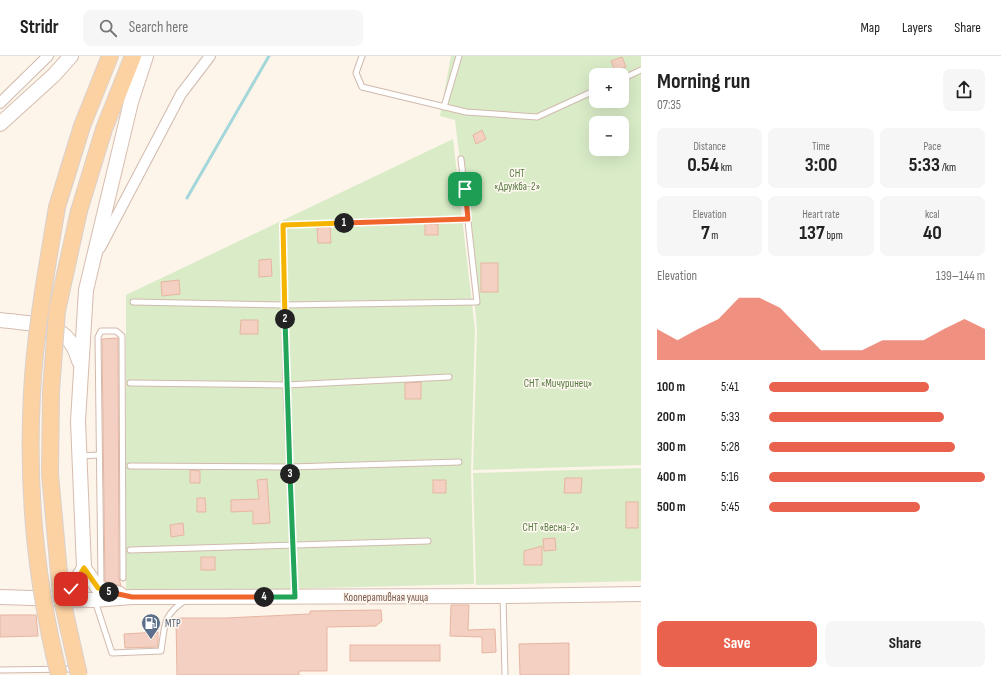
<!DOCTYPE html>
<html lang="en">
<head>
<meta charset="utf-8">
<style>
	:root { --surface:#fff; --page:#f6f6f6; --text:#222; --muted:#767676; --line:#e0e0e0; --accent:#e9624d }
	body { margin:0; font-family:"Sofia Sans Condensed",sans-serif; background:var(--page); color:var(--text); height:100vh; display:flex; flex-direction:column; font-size:15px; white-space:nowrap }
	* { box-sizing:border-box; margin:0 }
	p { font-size:13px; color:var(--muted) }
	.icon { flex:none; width:22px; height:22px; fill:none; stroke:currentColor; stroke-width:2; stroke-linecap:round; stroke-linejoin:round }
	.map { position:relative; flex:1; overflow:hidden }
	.drawer { display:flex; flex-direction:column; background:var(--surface); width:360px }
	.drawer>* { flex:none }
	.tools { position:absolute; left:589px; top:12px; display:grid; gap:8px }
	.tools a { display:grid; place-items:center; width:40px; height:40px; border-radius:8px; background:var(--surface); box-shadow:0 4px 16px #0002; font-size:20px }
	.pin { position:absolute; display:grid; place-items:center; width:34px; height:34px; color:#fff; margin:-17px; border-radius:8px; box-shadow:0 2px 6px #0006 }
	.km { position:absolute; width:20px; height:20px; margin:-10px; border-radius:50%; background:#222; color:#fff; font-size:11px; line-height:20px; text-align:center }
	.round { display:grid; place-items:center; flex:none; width:42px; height:42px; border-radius:8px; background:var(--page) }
	.headline { display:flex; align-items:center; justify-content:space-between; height:68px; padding:0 16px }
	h1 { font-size:22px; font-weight:700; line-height:30px }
	.figures { display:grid; grid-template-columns:repeat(3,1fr); gap:6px; height:68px; padding:4px 16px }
	.figures div { display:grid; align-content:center; border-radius:8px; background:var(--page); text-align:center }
	.figures b { font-size:20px; font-weight:700 }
	.figures small { font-size:11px; font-weight:400 }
	.figures p { font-size:11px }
	.chart { height:112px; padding:8px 16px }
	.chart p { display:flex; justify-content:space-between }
	.chart svg { width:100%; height:72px; margin-top:4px; fill:var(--accent); opacity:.7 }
	.button { display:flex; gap:8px; margin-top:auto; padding:8px 16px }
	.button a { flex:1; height:46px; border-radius:8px; background:var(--accent); color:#fff; font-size:16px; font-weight:700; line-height:46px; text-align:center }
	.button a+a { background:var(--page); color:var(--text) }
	ul { padding:0 16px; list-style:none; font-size:13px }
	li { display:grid; grid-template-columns:64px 48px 1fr; align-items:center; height:30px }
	li i { height:10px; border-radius:5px; background:var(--accent) }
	header { display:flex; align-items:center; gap:24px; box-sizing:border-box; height:56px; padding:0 20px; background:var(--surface); border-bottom:1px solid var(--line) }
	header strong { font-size:19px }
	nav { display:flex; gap:22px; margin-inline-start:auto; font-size:14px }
	.search { width:280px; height:36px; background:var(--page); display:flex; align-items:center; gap:10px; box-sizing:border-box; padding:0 14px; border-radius:8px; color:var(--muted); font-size:15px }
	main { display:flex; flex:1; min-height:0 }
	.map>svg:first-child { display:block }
	.green { fill:#d9ecc7; fill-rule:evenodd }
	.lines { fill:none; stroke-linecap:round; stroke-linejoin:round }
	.stream { stroke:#a3d7da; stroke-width:3 }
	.building { fill:#f3d0c1; stroke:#e7b5a1 }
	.lane-casing { stroke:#d1baae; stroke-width:7 }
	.street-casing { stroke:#d1baae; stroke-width:12 }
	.secondary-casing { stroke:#d6bcae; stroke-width:16 }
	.primary-casing { stroke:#dad0cd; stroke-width:18 }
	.lane { stroke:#fff; stroke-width:5 }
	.street { stroke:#fff; stroke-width:10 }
	.secondary { stroke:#fff; stroke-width:14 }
	.primary { stroke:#fcd2a2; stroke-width:16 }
	.primary-bridge-casing { stroke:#dad0cd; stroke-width:18; stroke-linecap:butt }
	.primary-bridge { stroke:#fcd2a2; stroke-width:16 }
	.split-1-casing { stroke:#fff; stroke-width:8 }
	.split-2-casing { stroke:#fff; stroke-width:8 }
	.split-3-casing { stroke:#fff; stroke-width:8 }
	.split-4-casing { stroke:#fff; stroke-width:8 }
	.split-5-casing { stroke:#fff; stroke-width:8 }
	.split-6-casing { stroke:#fff; stroke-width:8 }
	.split-1 { stroke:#f0652b; stroke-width:5 }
	.split-2 { stroke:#f5b400; stroke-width:5 }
	.split-3 { stroke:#22a559; stroke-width:5 }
	.split-4 { stroke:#22a559; stroke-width:5 }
	.split-5 { stroke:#f0652b; stroke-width:5 }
	.split-6 { stroke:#f5b400; stroke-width:5 }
	.labels { text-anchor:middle; stroke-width:3; stroke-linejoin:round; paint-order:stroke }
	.park-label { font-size:11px; fill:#567a40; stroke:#fff8f1 }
	.street-label { font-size:11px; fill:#7a584c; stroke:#fff8f1 }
	.service-label { font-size:11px; fill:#4e5e75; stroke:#fff8f1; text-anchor:start }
</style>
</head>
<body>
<header>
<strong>Stridr</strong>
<div class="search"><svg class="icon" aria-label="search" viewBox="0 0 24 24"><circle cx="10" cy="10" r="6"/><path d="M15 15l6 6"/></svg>Search here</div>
<nav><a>Map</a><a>Layers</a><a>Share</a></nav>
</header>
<main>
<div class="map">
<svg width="641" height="619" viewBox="0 0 641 619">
	<rect width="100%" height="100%" fill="#fdf4ea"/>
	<g class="green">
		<path d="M451,0h190v409l-168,5 4,-140 -8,-95 -14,-115 -15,-4zM596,19h26v26h-26zM596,67h26v26h-26z"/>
		<path d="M453,83l22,191 -4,142 3,112 -348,9v-298z"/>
		<path d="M641,412v113l-165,4 -3,-112z"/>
	</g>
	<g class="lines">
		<path class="stream" d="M187,142l82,-142"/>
	</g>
	<g class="building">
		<path d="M622,1l4,10 -11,4 -4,-10z"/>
		<path d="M482,74l4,9 -10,5 -3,-9z"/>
		<rect x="425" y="168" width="13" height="11"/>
		<path d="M330,171l1,16h-13l-1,-15z"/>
		<path d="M271,203l1,17 -13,1v-17z"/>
		<rect x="481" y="207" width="17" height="29"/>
		<path d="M179,224l1,14 -18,2 -1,-14z"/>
		<path d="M241,264h17v14h-18z"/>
		<path d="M118,282l1,240 2,8 -16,-5 -1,-73 -2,-169z"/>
		<path d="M421,326v17h-16v-16z"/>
		<path d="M190,414l10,1v12h-10z"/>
		<path d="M565,422h17l-1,15h-17z"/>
		<path d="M267,423l3,44 -17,1v-13l-22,1v-12l28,-1 -2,-19z"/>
		<rect x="433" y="424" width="13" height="13"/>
		<path d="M197,442h8l1,14h-9z"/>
		<rect x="626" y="446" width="12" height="26"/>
		<path d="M183,467l1,12 -13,2 -1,-12z"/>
		<path d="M555,482l1,12 -12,1 -1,-12z"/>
		<path d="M542,490v19h-18v-14z"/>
		<rect x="201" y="501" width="14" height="13"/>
		<path d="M451,549h18l-1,25 27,-1 1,23 -14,1v-16l-32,-1z"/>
		<path d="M381,554l1,11 -6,5 -49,1v44h-28v4h-122l-1,-57h50l84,-4v-3z"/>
		<path d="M0,559h36l2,21 -38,1z"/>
		<path d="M158,576v15l-33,1 -1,-14z"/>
		<path d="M569,587v32h-49l-1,-31z"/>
		<rect x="350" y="589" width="90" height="16"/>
	</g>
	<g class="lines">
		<defs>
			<g id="lane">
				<path d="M362,0l-6,17 6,14 104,25 71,5 59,-27"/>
				<path d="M622,23l19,-9"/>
				<path d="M444,51l15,-51"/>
				<path d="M133,246l151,3 193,-3 -16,-143"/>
				<path d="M130,327l156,2 163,-8"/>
				<path d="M80,400l19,-1"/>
				<path d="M130,410l160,1 169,-5"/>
				<path d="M130,494l298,-9"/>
				<path d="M101,527l-3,-246 3,-6h15l6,5 1,242"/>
				<path d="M295,540l-9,-211 -3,-160 185,-6"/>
				<path d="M503,541l2,78"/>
				<path d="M95,545l17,52 49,-2c4,-25 1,-36 25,-51"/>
				<path d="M0,614l75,-1"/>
			</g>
			<g id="street">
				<path d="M0,47l48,-47"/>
				<path d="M100,192l81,-154 29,-38"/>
			</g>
			<g id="secondary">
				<path d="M0,68l54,-49 17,-19"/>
				<path d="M0,264c36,5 68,0 79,41"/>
				<path d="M84,512l14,20 22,6"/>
				<path d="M0,541l94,3 38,-3 371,-1 138,-2"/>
				<path d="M58,543l13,-10 13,-21 -6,-147 8,-131 45,-188 15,-46"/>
			</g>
			<g id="primary">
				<path d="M57,151l25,-81 28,-70"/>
				<path d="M79,155l25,-82 29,-73"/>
			</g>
		</defs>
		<use href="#lane" class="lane-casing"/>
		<use href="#street" class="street-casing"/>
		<use href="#secondary" class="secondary-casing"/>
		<use href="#primary" class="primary-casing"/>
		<use href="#lane" class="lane"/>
		<use href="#street" class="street"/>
		<use href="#secondary" class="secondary"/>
		<use href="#primary" class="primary"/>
		<defs>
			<g id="primary-bridge">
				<path d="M57,151c-10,61 -22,124 -25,186 -5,93 4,191 27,282"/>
				<path d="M79,155l-22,100 -6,80 -1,83 11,121 18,80"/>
			</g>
		</defs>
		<use href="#primary-bridge" class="primary-bridge-casing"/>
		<use href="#primary-bridge" class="primary-bridge"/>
	</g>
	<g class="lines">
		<defs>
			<path id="split-1" d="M344,167l124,-4 -3,-30"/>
			<path id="split-2" d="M285,263l-2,-94 61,-2"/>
			<path id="split-3" d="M285,263l5,155"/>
			<path id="split-4" d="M264,541h31l-5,-123"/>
			<path id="split-5" d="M109,536l23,5h132"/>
			<path id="split-6" d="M71,533l13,-21 14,20 11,4"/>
		</defs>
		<use href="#split-1" class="split-1-casing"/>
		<use href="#split-2" class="split-2-casing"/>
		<use href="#split-3" class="split-3-casing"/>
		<use href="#split-4" class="split-4-casing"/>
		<use href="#split-5" class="split-5-casing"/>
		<use href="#split-6" class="split-6-casing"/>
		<use href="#split-1" class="split-1"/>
		<use href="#split-2" class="split-2"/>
		<use href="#split-3" class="split-3"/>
		<use href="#split-4" class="split-4"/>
		<use href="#split-5" class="split-5"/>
		<use href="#split-6" class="split-6"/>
	</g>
	<defs>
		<symbol id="fuel-pin" viewBox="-11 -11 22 30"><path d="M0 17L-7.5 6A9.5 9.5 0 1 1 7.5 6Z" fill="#5c6f8a" stroke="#fff8f1"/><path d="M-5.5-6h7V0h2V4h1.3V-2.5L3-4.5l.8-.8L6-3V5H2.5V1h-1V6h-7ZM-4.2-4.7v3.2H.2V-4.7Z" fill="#fff"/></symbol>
	</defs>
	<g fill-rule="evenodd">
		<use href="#fuel-pin" x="140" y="556" width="22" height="30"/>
	</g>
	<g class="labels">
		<g class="park-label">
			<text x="517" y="121">СНТ<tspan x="517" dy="13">«Дружба-2»</tspan></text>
			<text x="558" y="331">СНТ «Мичуринец»</text>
			<text x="551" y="475">СНТ «Весна-2»</text>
		</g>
		<g class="street-label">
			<text x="386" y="545">Кооперативная улица</text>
		</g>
		<g class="service-label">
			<text x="165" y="571">МТР</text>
		</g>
	</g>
</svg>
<div class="tools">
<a>+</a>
<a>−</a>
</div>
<div class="pin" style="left:465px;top:133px;background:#1e9e55"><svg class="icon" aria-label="arrive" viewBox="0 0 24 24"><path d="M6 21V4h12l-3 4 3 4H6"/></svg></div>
<div class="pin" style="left:71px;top:533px;background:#d93025"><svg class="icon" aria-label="check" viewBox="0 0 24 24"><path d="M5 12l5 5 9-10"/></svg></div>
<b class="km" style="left:344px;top:167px">1</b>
<b class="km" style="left:285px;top:263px">2</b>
<b class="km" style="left:290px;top:418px">3</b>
<b class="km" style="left:264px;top:541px">4</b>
<b class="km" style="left:109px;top:536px">5</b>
</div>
<section class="drawer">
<div class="headline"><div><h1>Morning run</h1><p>07:35</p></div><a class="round"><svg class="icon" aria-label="share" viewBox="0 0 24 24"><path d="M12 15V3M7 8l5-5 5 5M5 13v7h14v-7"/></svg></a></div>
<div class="figures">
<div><p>Distance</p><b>0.54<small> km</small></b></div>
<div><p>Time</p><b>3:00</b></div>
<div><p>Pace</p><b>5:33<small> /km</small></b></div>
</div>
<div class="figures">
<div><p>Elevation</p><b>7<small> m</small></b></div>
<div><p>Heart rate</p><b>137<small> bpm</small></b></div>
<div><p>kcal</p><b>40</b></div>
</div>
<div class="chart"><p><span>Elevation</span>139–144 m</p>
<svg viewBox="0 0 160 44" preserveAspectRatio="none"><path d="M0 44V25L10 32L20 25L30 19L40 6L50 6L60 12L70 25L80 38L90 38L100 38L110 32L120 32L130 32L140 25L150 19L160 25V44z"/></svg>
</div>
<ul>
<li><b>100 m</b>5:41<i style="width:74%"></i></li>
<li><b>200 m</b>5:33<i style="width:81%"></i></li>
<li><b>300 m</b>5:28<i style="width:86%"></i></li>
<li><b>400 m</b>5:16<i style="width:100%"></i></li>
<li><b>500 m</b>5:45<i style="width:70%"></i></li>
</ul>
<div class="button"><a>Save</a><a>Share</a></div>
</section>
</main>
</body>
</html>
